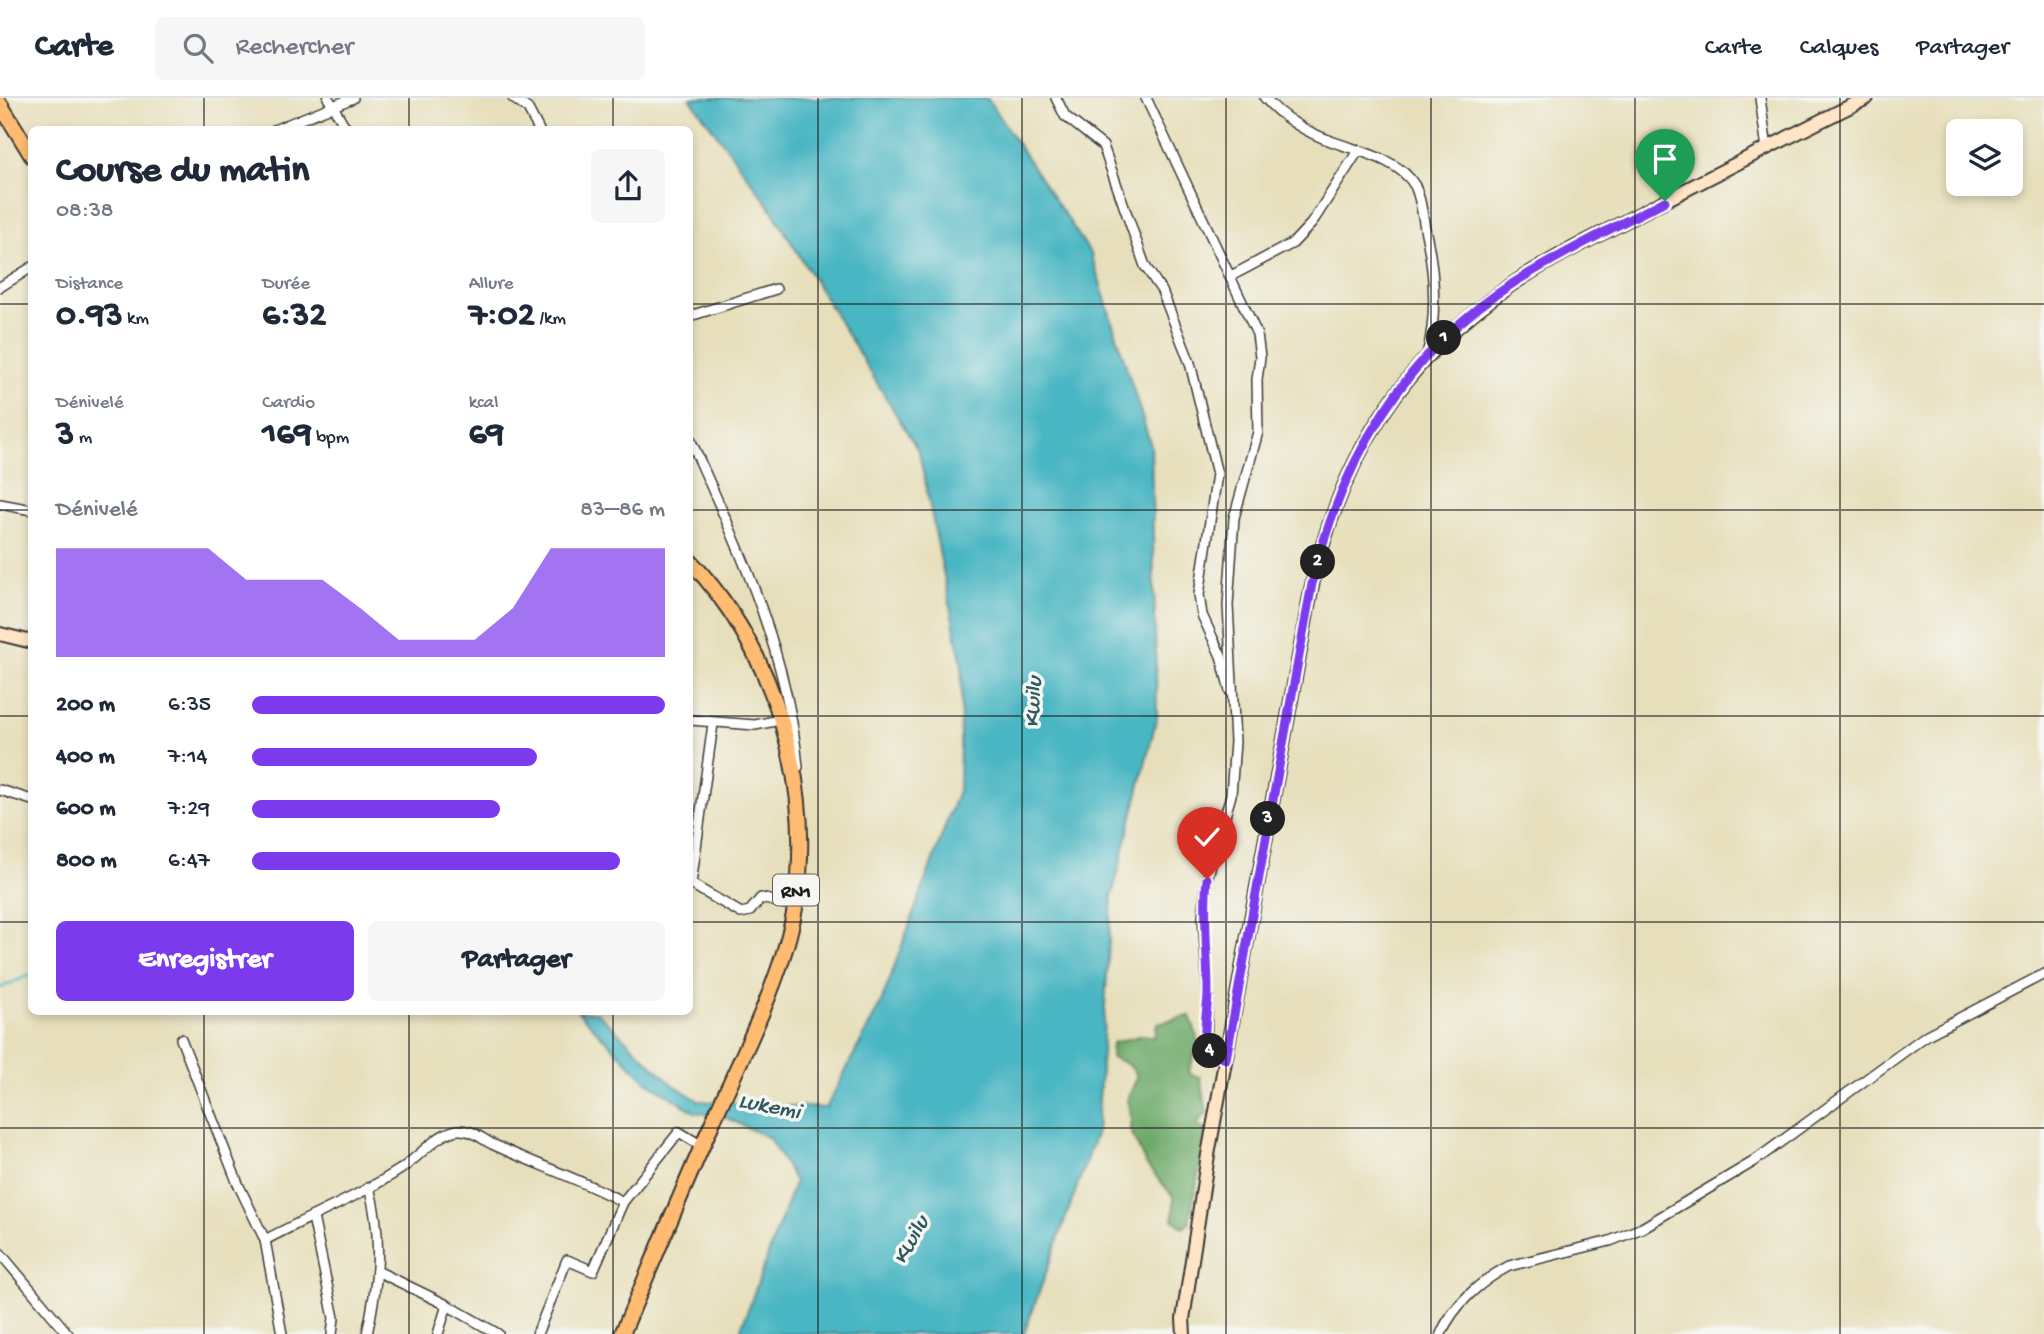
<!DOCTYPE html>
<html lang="fr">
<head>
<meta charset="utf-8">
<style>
	:root { --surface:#fff; --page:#f6f6f7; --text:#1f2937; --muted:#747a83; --line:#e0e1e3; --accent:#7c3aed }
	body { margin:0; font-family:"Gochi Hand",sans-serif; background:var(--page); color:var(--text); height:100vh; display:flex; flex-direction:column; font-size:26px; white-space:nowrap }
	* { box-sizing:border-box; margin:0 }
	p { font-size:23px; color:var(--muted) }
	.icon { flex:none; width:38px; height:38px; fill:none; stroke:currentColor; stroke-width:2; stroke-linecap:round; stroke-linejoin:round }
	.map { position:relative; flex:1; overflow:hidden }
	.side { position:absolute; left:28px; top:28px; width:665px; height:889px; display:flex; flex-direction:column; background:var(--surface); border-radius:10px; box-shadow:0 4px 10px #0003 }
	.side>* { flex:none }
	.controls { position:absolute; left:1946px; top:21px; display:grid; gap:14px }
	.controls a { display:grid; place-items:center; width:77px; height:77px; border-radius:10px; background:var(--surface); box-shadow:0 4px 10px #0003; font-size:35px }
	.pin { position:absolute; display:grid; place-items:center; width:60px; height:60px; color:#fff; margin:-72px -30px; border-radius:50% 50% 50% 0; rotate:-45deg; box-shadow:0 0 7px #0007 }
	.pin .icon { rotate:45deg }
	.km { position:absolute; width:35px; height:35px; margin:-18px; border-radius:50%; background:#222; color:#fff; font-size:19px; line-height:35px; text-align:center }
	.round { display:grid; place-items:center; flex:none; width:74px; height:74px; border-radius:10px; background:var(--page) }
	.summary { display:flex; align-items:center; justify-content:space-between; height:119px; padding:0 28px }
	h1 { font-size:38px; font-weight:700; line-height:52px }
	.figures { display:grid; grid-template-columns:repeat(3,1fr); gap:10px; height:119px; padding:7px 28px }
	.figures div { display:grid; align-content:center }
	.figures b { font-size:35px; font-weight:700 }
	.figures small { font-size:19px; font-weight:400 }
	.figures p { font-size:19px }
	.chart { height:196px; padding:14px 28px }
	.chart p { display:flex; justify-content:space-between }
	.chart svg { width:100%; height:126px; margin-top:7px; fill:var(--accent); opacity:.7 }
	.primary-button { display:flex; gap:14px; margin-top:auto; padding:14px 28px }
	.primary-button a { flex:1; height:80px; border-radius:10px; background:var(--accent); color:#fff; font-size:28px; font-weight:700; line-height:80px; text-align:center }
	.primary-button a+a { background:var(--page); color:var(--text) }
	ul { padding:0 28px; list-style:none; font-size:23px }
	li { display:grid; grid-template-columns:112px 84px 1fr; align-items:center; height:52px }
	li i { height:18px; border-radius:9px; background:var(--accent) }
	header { display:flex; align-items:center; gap:42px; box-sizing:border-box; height:98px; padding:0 35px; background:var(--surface); border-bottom:2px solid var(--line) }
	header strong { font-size:33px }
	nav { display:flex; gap:38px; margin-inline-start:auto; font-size:24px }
	.search { width:490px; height:63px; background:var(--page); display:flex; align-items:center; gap:18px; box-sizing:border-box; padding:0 24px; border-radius:10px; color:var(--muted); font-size:26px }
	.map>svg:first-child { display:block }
	.forest { fill:#6eaa69; stroke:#456342; stroke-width:2 }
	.water { fill:#48b6c3; stroke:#326970; stroke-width:2 }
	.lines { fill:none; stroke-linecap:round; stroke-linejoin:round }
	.stream { stroke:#48b6c3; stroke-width:2.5 }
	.minor-casing { stroke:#3a3934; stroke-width:12 }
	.secondary-casing { stroke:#3a3934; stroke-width:16 }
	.trunk-casing { stroke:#3a3934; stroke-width:18 }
	.minor { stroke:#fff; stroke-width:9 }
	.secondary { stroke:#ffe4c6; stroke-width:12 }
	.trunk { stroke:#febb71; stroke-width:14 }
	.route-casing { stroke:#fff; stroke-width:14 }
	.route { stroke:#7c3aed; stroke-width:9 }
	.grid { fill:none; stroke:#1c1c1c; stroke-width:2; stroke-opacity:0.55 }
	.labels { text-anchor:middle; stroke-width:7; stroke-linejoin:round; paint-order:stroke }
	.shield { fill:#f6f6f2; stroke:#5d5d5c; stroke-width:2 }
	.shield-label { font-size:19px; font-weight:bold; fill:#1c1c1c }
	.water-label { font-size:23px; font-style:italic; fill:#2e5a5f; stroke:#f6f6f2 }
</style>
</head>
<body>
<header>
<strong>Carte</strong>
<div class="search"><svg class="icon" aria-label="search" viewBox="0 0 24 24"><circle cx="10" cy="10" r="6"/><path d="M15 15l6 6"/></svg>Rechercher</div>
<nav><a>Carte</a><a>Calques</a><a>Partager</a></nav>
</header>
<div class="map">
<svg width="2044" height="1236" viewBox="0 0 2044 1236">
	<rect width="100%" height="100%" fill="#f6f6f2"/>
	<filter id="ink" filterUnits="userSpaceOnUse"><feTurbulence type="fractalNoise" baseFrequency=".0143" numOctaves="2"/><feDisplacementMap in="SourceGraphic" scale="14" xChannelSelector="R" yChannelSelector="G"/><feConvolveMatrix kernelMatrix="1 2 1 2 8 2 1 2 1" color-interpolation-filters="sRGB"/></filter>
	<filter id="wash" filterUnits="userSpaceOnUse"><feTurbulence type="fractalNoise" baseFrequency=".00686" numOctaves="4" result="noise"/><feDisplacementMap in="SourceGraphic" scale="28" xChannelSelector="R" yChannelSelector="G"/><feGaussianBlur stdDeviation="1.57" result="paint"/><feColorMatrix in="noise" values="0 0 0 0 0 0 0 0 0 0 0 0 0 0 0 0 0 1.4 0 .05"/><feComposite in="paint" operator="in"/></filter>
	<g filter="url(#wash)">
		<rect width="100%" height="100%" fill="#e7dfbb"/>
		<path class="forest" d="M1190,918l9,25 -10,30 2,4 9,2 7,35 -10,12 7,5 2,7 -17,87 -6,5 -10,-9 1,-22 -27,-31 -17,-37 1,-12 -4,-17 10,-22c-3,-13 -14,-16 -26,-21l1,-14 31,-8 12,2 2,-14z"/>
		<path class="water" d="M690,0h297l104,156 60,192 6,271 -45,179 -15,235 -73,203h-285l56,-153 -26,-43 -42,-20 -32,-6 -49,-31 -68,-69h19l74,71 28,18 127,7 55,-105 78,-215 3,-123 -43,-213 -151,-248z"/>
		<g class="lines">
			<path class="stream" d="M0,890l32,-14"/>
		</g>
	</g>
	<g filter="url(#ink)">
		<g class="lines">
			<defs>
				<g id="minor">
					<path d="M328,0l19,32"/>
					<path d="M513,0l15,11 11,21"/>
					<path d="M1056,0l9,18 38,30 42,120 17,25 28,72 27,111 -18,121 3,20 19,41 9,35"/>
					<path d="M1146,0l111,236 3,23 -3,23 1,52 -24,86 -6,87 7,137 -4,53 -24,84 -4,37 5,77 -2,48 2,8 5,5 13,5"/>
					<path d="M1265,0c16,19 43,35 66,43 26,10 69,18 84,45 7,14 8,36 12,52 8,39 10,78 0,117"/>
					<path d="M1760,0l7,51"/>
					<path d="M274,32l79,-32"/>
					<path d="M1231,178l62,-33 18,-19 47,-73"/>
					<path d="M0,189l32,-20"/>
					<path d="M690,218l86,-27"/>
					<path d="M690,341c48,107 97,210 108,328"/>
					<path d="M0,406l32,6"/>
					<path d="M690,622l65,5 25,-5"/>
					<path d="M713,626l-22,160 50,29 9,-2 11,-13 34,8"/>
					<path d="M0,692l32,10"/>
					<path d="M181,941l57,145 27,56 17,94"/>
					<path d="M313,1119l21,101 -2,16"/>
					<path d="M265,1142c45,-24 93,-43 136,-71 17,-11 37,-37 57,-39 14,-1 22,8 34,14 43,20 88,35 131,58"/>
					<path d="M0,1155l68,81"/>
					<path d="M377,1173l70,34 51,29"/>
					<path d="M367,1236c11,-50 16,-97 2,-147"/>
					<path d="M438,1236l9,-29"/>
					<path d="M537,1236l30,-74 26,11 30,-69 56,-70 23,14"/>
					<path d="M1441,1236c12,-29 41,-54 68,-68l101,-25 32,-13 111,-66 174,-127 117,-61"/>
				</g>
				<g id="secondary">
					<path d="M0,536l32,8"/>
					<path d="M1184,1236l-1,-15 25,-164 104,-570c30,-128 90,-226 199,-300 41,-28 87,-49 130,-72 75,-39 150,-78 226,-115"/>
				</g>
				<g id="trunk">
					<path d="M0,6l32,52"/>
					<path d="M622,1236c32,-75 63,-150 96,-224 27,-60 66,-137 77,-202 20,-121 -20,-258 -105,-347"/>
				</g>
			</defs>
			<use href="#minor" class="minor-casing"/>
			<use href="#secondary" class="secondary-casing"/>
			<use href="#trunk" class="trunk-casing"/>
			<use href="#minor" class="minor"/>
			<use href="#secondary" class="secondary"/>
			<use href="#trunk" class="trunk"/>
		</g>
	</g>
	<g class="lines" filter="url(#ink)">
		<defs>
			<path id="route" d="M1207,781c-4,39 1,76 1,114 0,16 -7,41 0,55 3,7 11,8 18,11l86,-475c29,-123 93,-233 203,-302 48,-30 100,-55 150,-81"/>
		</defs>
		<use href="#route" class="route-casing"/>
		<use href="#route" class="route"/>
	</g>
	<path class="grid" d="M204,0v32M409,0v32M613,0v32M818,0v1236M1022,0v1236M1226,0v1236M1431,0v1236M1635,0v1236M1840,0v1236M0,206h32M690,206h1354M0,412h32M690,412h1354M0,618h32M690,618h1354M0,824h32M690,824h1354M204,914v322M409,914v322M613,914v322M0,1030h2044"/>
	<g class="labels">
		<rect class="shield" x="773" y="776.5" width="46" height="31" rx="5"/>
		<g class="shield-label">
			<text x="796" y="799">RN1</text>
		</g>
		<g class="water-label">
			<text transform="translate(1031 604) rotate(-87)" y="8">Kwilu</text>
			<text transform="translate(770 1006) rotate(11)" y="8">Lukemi</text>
			<text transform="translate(909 1141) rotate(-61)" y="8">Kwilu</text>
		</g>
	</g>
</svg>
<div class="controls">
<a><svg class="icon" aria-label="layers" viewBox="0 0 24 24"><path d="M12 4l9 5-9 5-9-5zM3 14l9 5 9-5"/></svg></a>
</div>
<div class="pin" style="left:1665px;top:103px;background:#1e9e55"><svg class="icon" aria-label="arrive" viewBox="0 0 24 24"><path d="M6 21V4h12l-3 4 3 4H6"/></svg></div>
<div class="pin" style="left:1207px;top:781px;background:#d93025"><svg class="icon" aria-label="check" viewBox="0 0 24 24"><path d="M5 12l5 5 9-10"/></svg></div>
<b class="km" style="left:1444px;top:240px">1</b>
<b class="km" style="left:1318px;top:464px">2</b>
<b class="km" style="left:1268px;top:721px">3</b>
<b class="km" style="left:1210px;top:953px">4</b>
<section class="side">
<div class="summary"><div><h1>Course du matin</h1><p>08:38</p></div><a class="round"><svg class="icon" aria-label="share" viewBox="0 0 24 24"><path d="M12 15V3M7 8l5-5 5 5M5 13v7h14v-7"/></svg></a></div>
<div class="figures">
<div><p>Distance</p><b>0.93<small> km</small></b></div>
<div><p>Durée</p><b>6:32</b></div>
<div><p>Allure</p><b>7:02<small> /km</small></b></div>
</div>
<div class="figures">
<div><p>Dénivelé</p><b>3<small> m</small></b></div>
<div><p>Cardio</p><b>169<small> bpm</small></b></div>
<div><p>kcal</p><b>69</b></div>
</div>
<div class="chart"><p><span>Dénivelé</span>83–86 m</p>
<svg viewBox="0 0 160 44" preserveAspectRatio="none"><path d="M0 44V6L10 6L20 6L30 6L40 6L50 17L60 17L70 17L80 27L90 38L100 38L110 38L120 27L130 6L140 6L150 6L160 6V44z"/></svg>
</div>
<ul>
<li><b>200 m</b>6:35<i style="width:100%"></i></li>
<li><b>400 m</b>7:14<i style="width:69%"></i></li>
<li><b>600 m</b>7:29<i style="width:60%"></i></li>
<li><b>800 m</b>6:47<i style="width:89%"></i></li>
</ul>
<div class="primary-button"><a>Enregistrer</a><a>Partager</a></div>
</section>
</div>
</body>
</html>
